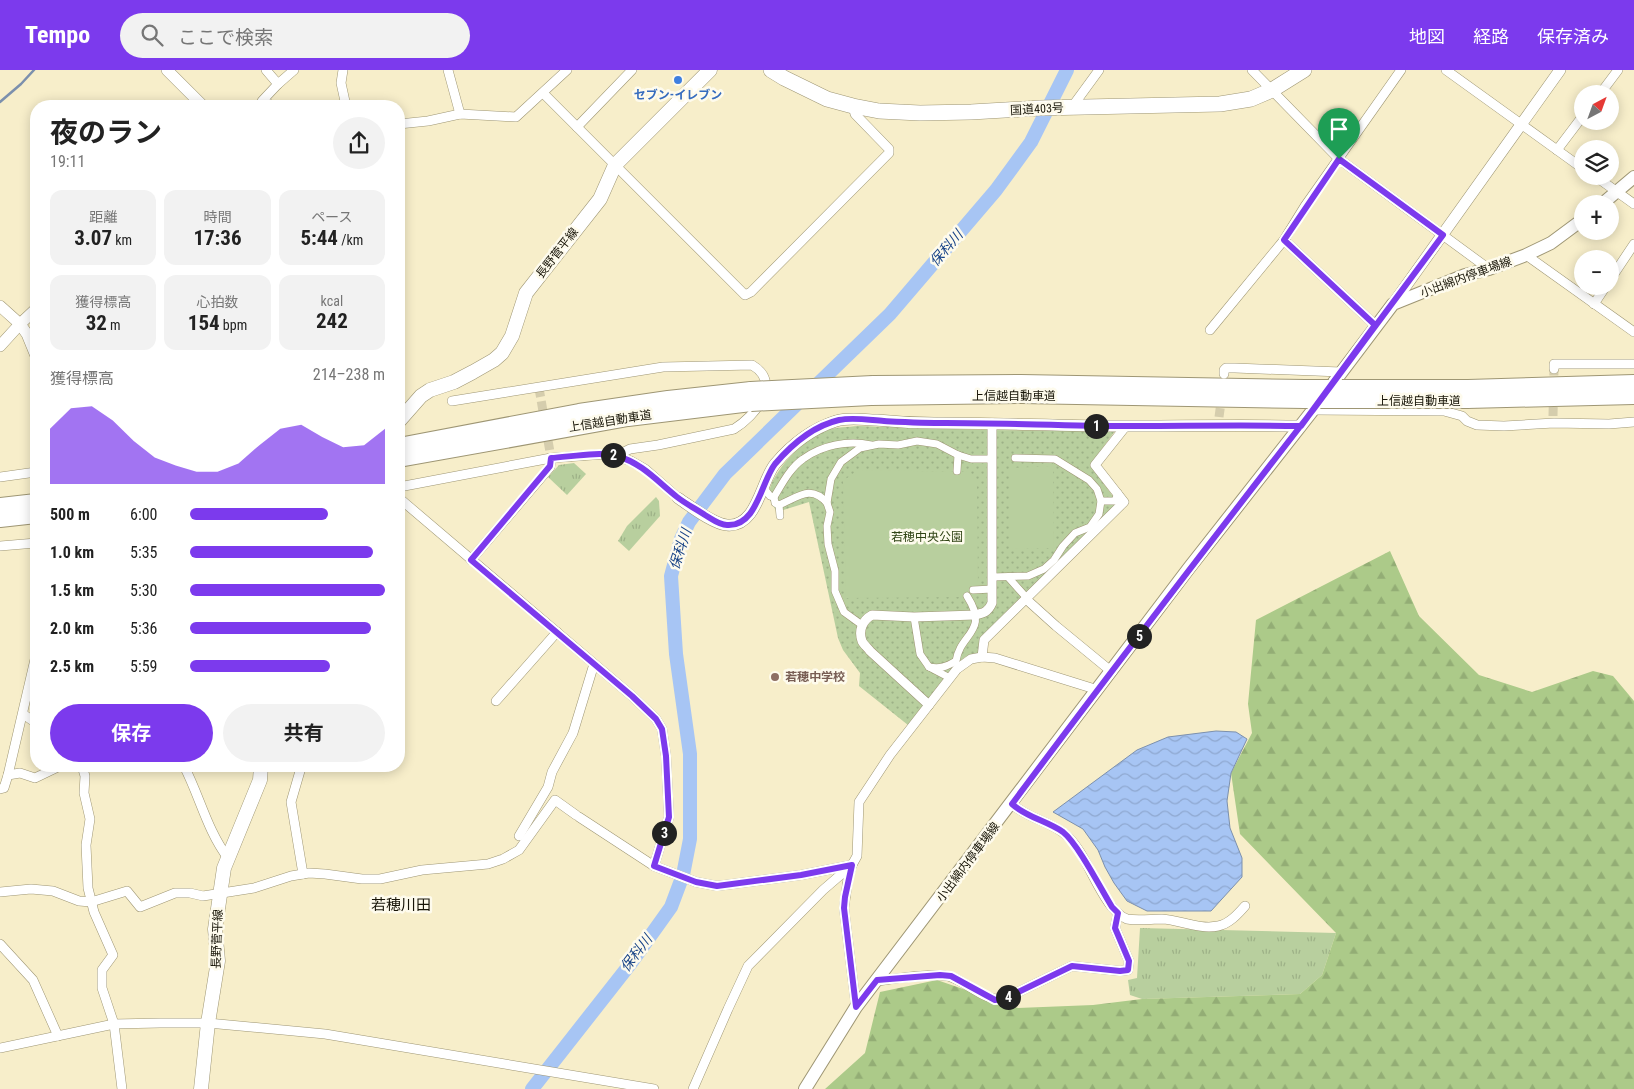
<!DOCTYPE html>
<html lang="ja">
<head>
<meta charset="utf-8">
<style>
	:root { --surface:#fff; --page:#f2f2f2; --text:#222; --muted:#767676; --accent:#7c3aed }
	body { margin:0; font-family:"Roboto Condensed","Noto Sans JP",sans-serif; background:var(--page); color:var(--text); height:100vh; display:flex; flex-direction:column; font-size:19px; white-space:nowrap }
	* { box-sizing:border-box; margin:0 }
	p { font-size:16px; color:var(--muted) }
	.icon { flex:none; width:28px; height:28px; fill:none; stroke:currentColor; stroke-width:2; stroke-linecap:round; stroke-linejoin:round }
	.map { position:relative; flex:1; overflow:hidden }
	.drawer { position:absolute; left:30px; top:30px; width:375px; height:672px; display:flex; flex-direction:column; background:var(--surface); border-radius:20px; box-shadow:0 2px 12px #0003 }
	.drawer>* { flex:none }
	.needle { width:32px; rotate:41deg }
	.buttons { position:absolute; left:1574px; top:15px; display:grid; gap:10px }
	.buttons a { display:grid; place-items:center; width:45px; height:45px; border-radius:50%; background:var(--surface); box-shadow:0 2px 12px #0003; font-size:25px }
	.pin { position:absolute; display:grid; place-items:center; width:42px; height:42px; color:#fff; margin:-51px -21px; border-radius:50% 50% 50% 0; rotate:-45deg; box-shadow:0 0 5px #0007 }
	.pin .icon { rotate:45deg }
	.km { position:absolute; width:25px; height:25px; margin:-12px; border-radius:50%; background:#222; color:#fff; font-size:14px; line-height:25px; text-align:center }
	.round { display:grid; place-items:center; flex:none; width:52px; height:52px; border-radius:26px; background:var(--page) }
	.summary { display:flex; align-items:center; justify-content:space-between; height:85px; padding:0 20px }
	h1 { font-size:28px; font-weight:700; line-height:38px }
	.stats { display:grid; grid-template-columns:repeat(3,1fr); gap:8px; height:85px; padding:5px 20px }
	.stats div { display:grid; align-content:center; border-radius:12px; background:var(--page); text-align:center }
	.stats b { font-size:21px; font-weight:700 }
	.stats small { font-size:14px; font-weight:400 }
	.stats p { font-size:14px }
	.chart { height:140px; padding:10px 20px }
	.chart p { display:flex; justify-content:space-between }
	.chart svg { width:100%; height:90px; margin-top:5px; fill:var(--accent); opacity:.7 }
	.action { display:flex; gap:10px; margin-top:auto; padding:10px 20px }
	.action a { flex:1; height:58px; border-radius:30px; background:var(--accent); color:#fff; font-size:20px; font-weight:700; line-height:58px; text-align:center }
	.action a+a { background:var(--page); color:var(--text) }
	ul { padding:0 20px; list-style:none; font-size:16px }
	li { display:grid; grid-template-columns:80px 60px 1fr; align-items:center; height:38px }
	li i { height:12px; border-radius:6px; background:var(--accent) }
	header { display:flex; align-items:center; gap:30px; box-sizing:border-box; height:70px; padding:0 25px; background:var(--accent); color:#fff }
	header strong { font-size:24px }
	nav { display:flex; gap:28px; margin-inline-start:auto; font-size:18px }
	.search { width:350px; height:45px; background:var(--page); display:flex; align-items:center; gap:12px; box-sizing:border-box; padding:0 18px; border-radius:28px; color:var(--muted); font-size:19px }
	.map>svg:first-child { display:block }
	.grass { fill:url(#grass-tufts) }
	.forest { fill:url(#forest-firs) }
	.park { fill:url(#park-dots) }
	.garden { fill:#b8cf9e }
	.water { fill:url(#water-waves); stroke:#7c90ad }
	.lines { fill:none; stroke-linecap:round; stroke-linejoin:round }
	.stream { stroke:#7c90ad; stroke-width:2.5 }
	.river { stroke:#a7c5f4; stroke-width:14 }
	.minor-tunnel { stroke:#d5cdad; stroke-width:9; stroke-dasharray:9 4.5; stroke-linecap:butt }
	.pedestrian-casing { stroke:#9e9674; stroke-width:8 }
	.minor-casing { stroke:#9e9674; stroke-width:10 }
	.tertiary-casing { stroke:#9e9674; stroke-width:12 }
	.secondary-casing { stroke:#9e9674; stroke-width:14 }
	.primary-casing { stroke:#9e9674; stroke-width:15 }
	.trunk-casing { stroke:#9e9674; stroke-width:16 }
	.motorway-casing { stroke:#9e9674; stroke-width:18 }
	.pedestrian { stroke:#fff; stroke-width:7 }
	.minor { stroke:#fff; stroke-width:9 }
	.tertiary { stroke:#fff; stroke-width:11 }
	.secondary { stroke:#fff; stroke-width:12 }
	.primary { stroke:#fff; stroke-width:14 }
	.trunk { stroke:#fff; stroke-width:15 }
	.motorway { stroke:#fff; stroke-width:16 }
	.motorway-bridge-casing { stroke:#9e9674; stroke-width:18; stroke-linecap:butt }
	.motorway-bridge { stroke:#fff; stroke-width:16 }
	.route-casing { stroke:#fff; stroke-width:10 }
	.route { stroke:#7c3aed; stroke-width:6 }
	.shop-dot { fill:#3f7fe0; stroke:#fefbed; stroke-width:2 }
	.education-dot { fill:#8d6e63; stroke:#fefbed; stroke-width:2 }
	.labels { text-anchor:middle; stroke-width:5; stroke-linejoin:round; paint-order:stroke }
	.shop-label { font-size:12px; font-weight:bold; fill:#366cbe; stroke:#fefbed }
	.street-label { font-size:12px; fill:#171407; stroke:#fefbed }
	.park-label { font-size:12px; fill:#314415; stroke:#fefbed }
	.education-label { font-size:12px; font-weight:bold; fill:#785e54; stroke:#fefbed; text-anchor:start }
	.water-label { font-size:14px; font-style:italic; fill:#194488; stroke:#fefbed }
	.quarter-label { font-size:15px; fill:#171407; stroke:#fefbed }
</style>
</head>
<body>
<header>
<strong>Tempo</strong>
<div class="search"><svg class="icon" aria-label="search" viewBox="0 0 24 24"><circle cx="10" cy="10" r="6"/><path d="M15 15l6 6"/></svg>ここで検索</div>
<nav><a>地図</a><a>経路</a><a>保存済み</a></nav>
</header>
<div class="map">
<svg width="1634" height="1019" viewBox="0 0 1634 1019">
	<defs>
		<pattern id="grass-tufts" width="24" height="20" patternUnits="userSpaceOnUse" patternTransform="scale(1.25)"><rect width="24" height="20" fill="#b8cf9e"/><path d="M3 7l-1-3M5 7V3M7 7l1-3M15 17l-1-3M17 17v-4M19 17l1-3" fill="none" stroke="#9db187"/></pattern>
		<pattern id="forest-firs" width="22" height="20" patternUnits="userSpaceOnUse" patternTransform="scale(1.25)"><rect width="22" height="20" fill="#acca89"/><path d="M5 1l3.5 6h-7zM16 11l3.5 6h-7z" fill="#93ad75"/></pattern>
		<pattern id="park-dots" width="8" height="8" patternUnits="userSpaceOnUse" patternTransform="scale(1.25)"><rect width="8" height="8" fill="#b8cf9e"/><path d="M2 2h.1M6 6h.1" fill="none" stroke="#9db187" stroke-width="1.8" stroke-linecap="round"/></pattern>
		<pattern id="water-waves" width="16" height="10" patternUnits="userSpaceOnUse" patternTransform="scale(1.25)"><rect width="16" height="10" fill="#a7c5f4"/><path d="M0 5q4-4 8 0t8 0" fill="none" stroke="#8fa8d0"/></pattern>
	</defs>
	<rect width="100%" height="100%" fill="#f7eeca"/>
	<g class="grass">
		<path d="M574,393l12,11 -19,21 -19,-18 11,-12z"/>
		<path d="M656,427l3,4 1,15 -31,35 -11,-10 9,-15z"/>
		<path d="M1140,858l196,5 -14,42 -22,19 -158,5 -12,-4 -2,-15 9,-2z"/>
	</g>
	<path class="forest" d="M1390,481l29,65 60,59 53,17 61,-21 20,5 21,25v388h-809l40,-36 15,-61 57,-12 81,28 75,-3 49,-6 158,-5 22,-19 14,-42 -96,-99 -9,-61 21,-40 -4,-29 8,-84z"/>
	<path class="park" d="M858,356l130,4 127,1 -25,34 22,30 7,6 -132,131 -8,9v12l-14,4 -12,10 -45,58 -49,-39 1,-13 -17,-23 -5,-12 -29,-136 -32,10c-3,-5 -8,-12 -8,-17 0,-22 38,-59 58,-65 9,-3 21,-3 31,-4z"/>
	<g class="garden">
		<path d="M1053,396l1,82 -43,1v-81z"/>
		<path d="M858,400l110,2 9,9 1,103 -13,13 -119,1 -3,-117z"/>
	</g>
	<path class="water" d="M1216,661l20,1 11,7 -16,34 -4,28 3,27 12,30v19l-31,34h-64l-20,-10 -13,-18 -9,-16 -7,-17 -15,-21 -30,-17 84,-62 31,-13z"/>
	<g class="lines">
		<path class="stream" d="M0,32l21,-18 13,-14"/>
		<path class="river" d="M532,1019l99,-126 40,-56 12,-32 7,-36v-85l-14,-100 -5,-78 10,-37 8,-17 36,-48 165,-160 106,-124 35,-48 36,-72"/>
		<g class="minor-tunnel">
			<path d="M539,318l12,70"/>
			<path d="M1553,346l1,-47"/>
			<path d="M1219,347l3,-22"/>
		</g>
		<defs>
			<g id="pedestrian">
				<path d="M957,401l1,-16"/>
				<path d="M763,417l7,9 4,1c8,-13 16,-29 29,-38 19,-14 45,-19 68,-14"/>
				<path d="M774,427l1,6 4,2c19,-8 32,-21 48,-2"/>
				<path d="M1101,431h14l3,-8"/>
				<path d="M779,435l1,11"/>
				<path d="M992,507l36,-1 16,-7 10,-9 9,-14 12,-13 15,-6 9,-13 2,-13 -4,-12 -8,-9 -34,-21 -40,-1"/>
				<path d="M1008,507l17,19"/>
				<path d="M973,520l19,-1"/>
				<path d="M914,547l6,37 9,13 21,11"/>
				<path d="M862,555l-18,-13 -9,-21v-20l-7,-27 -1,-18 3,-14 -3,-9 4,-24 10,-17 19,-14 19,-4 19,1 19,-4 20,3 21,11 13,4h20"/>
				<path d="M929,597c11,2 17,0 27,-6 4,-28 34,-29 11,-65"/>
			</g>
			<g id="minor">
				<path d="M266,0l12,14 -16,17 12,5"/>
				<path d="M343,0l-2,13 5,23"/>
				<path d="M448,0l12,44"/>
				<path d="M1252,0l87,89 150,110"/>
				<path d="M1446,0l136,98"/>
				<path d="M278,14l16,-14"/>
				<path d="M543,23l202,202 6,-3 138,-139v-4l-34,-35 -2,-8"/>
				<path d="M1600,24l18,-24"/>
				<path d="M1072,37l27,-37"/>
				<path d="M399,54l29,-3 32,-7 56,3 51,-47"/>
				<path d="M577,57l55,-57"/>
				<path d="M1557,80l25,-33"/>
				<path d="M1595,106l39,28"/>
				<path d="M1526,185l108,77"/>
				<path d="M1610,210l24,-36"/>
				<path d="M1594,234l12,-18"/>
				<path d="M1375,255l-91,-85 21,-34 96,-136"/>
				<path d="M1210,260l74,-90"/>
				<path d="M1554,299v-5h80"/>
				<path d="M1224,304v-4l2,-2h9l106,4"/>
				<path d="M452,331l211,-34 89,-2c31,18 3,51 -18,64l-76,16 -28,4 -14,7"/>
				<path d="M1313,340l131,1 18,5 5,5 10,4 27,1 50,-3 55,1 25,-2"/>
				<path d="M0,407l36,-5"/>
				<path d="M399,417l152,-29 55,-4 10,2 15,5 14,8 33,29"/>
				<path d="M399,428l233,198 24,23 6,10 4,27 3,61 -15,49"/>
				<path d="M0,476l36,-3"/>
				<path d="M471,490l79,-93 1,-9"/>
				<path d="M1026,529l30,27 56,46"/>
				<path d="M982,587l2,-17 140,-138 -29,-37 31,-39"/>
				<path d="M496,631l61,-69"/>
				<path d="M929,635l-59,-54c-2,-3 -7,-7 -8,-10 -4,-11 1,-21 10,-26l42,2 61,-2c9,-2 13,-3 17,-12v-180"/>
				<path d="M23,644l13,9"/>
				<path d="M82,696l3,10 -1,17 6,26 -4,26 2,43 6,24 19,43 -11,15v18l12,36 8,65"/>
				<path d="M184,696c16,31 23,64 44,92"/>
				<path d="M299,696l1,5 -9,31 12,72"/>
				<path d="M8,705l12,-2 15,5 25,-12"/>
				<path d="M0,719l4,-1 4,-13 28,-120"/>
				<path d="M1012,734c15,14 37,17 53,30 20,17 30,53 47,73 4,5 10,10 15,12 11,2 24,0 35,0 18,1 38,11 56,7 11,-2 20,-12 27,-20"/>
				<path d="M579,747l75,49 42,16 21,4 84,-11 51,-10"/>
				<path d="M519,766l29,-49 4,-15 21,-39 21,-69"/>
				<path d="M0,822l31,-3 22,2 26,10 12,1 36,-11 13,16 35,-14h15l13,3 51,-8 37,-12 18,-3 16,1 37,5h18l42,-9 66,-6 15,-5 16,-9 36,-50 21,15"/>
				<path d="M0,874l33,36 25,56"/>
				<path d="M877,911c16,-2 60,-9 74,-4 18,6 34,25 53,22l68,-33 48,5 8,-1 1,-9 -14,-33 3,-15"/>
				<path d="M856,937l-12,-99 4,-29 4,-14 5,-9 2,-54 31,-47 67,-86 14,-10 11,-2 13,1 103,32"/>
				<path d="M0,978l114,-24 46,-1h48l117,11 329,55"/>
				<path d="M693,1019l35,-80 20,-43 75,-76 29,-25"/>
			</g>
			<g id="tertiary">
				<path d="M167,0l36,36"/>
				<path d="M1393,234l167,-234"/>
				<path d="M0,236l20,18 7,10 9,22"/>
				<path d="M0,276l20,-22 16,-15"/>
				<path d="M678,428c12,8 35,26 49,27 30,3 34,-44 48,-61 17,-20 36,-35 61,-43 13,-4 28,-1 41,-1 19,2 38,3 57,3 64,0 128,3 193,3 58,0 116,-1 174,0"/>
			</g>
			<g id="secondary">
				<path d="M1602,134l32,-27"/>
				<path d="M805,1019l51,-82 333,-439 124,-158 80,-106 72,-29 24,-6 37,-14 25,-12 31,-23"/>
			</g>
			<g id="primary">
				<path d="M399,351l22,-25 9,-6 24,-8 19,-10 21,-12 8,-7 10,-17 14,-43 74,-94 15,-34 95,-95"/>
				<path d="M201,1019l7,-66 10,-62 -3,-32 9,-61 36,-88 1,-14"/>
			</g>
			<path id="trunk" d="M771,0l13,8 43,21 26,7 26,5 41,2 51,-1 69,-4 180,-4 31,-5 21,-9 32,-20"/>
			<g id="motorway">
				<path d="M873,314l148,-1 284,5"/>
				<path d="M1468,318l166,-5"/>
				<path d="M871,327l150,-2 284,5"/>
				<path d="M1467,330l167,-4"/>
				<path d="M399,376l180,-34 89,-13 83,-9"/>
				<path d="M399,389l229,-41 123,-15"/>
				<path d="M0,436l36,-4"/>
				<path d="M0,449l36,-4"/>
			</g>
		</defs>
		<use href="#pedestrian" class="pedestrian-casing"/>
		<use href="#minor" class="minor-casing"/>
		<use href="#tertiary" class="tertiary-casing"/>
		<use href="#secondary" class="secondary-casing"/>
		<use href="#primary" class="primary-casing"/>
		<use href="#trunk" class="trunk-casing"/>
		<use href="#motorway" class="motorway-casing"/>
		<use href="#pedestrian" class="pedestrian"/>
		<use href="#minor" class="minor"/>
		<use href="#tertiary" class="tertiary"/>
		<use href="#secondary" class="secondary"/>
		<use href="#primary" class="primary"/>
		<use href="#trunk" class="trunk"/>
		<use href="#motorway" class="motorway"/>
		<defs>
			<g id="motorway-bridge">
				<path d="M1305,318h163"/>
				<path d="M751,320l122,-6"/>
				<path d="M1305,330h162"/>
				<path d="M751,333l120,-6"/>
			</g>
		</defs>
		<use href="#motorway-bridge" class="motorway-bridge-casing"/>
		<use href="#motorway-bridge" class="motorway-bridge"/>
	</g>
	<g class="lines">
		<defs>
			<path id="route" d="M1339,89l-55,81 91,85 -74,101c-58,-1 -116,0 -174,0 -60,0 -121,-3 -181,-3 -21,0 -41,-1 -62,-2 -15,-1 -31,-4 -45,-1 -26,6 -47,24 -64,44 -14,18 -18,63 -48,61 -8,0 -15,-6 -22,-10 -9,-6 -19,-11 -28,-18 -19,-15 -35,-34 -60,-41 -17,-5 -48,1 -66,2l-1,8 -79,94 161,136 24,23 6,10 4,27 3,61 -15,49 42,16 21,4 84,-11 51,-10 -7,32 -1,11 12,99 21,-27 63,-5 11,1 44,24 9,-1 68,-33 48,5 8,-1 1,-9 -14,-33 3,-15 -6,-6c-11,-18 -34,-63 -49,-75 -16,-11 -37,-15 -51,-28 99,-133 199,-263 301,-394l130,-175 -104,-76"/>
		</defs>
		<use href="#route" class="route-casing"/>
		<use href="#route" class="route"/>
	</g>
	<circle class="shop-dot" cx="678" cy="10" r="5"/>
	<circle class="education-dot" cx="775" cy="607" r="5"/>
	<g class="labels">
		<g class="shop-label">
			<text x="678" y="29">セブン-イレブン</text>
		</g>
		<g class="street-label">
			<text transform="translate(1037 39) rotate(-3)" y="4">国道403号</text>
			<text transform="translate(557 183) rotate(-52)" y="4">長野菅平線</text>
			<text transform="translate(1466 207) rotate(-20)" y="4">小出綿内停車場線</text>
			<text x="1014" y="330">上信越自動車道</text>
			<text x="1419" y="335">上信越自動車道</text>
			<text transform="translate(610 351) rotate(-9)" y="4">上信越自動車道</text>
			<text transform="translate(968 792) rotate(-53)" y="4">小出綿内停車場線</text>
			<text transform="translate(217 869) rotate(-88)" y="4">長野菅平線</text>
		</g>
		<g class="park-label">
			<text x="927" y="471">若穂中央公園</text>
		</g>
		<g class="education-label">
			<text x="785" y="611">若穂中学校</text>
		</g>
		<g class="water-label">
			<text transform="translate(946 178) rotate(-49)" y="5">保科川</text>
			<text transform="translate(680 479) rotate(-72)" y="5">保科川</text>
			<text transform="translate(636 883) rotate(-53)" y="5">保科川</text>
		</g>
		<g class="quarter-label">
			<text x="401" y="840">若穂川田</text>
		</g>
	</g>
</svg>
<div class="buttons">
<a><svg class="needle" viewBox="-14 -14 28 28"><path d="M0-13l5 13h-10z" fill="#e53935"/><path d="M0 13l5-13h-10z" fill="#767676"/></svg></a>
<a><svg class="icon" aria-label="layers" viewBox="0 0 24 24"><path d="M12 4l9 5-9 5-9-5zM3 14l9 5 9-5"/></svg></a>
<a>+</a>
<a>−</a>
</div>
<div class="pin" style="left:1339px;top:89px;background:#1e9e55"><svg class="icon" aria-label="arrive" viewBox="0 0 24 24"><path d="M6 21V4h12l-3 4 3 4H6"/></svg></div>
<b class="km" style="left:1096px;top:356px">1</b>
<b class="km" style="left:613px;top:385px">2</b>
<b class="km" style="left:664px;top:763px">3</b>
<b class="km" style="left:1008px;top:927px">4</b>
<b class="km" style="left:1139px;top:566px">5</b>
<section class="drawer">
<div class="summary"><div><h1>夜のラン</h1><p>19:11</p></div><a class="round"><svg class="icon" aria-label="share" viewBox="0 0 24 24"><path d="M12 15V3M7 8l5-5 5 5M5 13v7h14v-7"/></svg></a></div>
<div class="stats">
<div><p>距離</p><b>3.07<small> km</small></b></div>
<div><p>時間</p><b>17:36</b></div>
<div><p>ペース</p><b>5:44<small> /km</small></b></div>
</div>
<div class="stats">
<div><p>獲得標高</p><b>32<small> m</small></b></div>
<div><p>心拍数</p><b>154<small> bpm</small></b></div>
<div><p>kcal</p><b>242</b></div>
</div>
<div class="chart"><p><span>獲得標高</span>214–238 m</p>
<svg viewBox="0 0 160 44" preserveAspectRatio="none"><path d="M0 44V17L10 7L20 6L30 13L40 23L50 31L60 35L70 38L80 38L90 34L100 25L110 17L120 15L130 21L140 26L150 25L160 17V44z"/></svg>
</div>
<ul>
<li><b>500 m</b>6:00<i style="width:71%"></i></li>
<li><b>1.0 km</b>5:35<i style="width:94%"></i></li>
<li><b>1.5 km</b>5:30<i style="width:100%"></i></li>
<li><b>2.0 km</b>5:36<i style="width:93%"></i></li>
<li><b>2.5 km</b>5:59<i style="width:72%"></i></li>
</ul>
<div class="action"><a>保存</a><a>共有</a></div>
</section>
</div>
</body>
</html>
